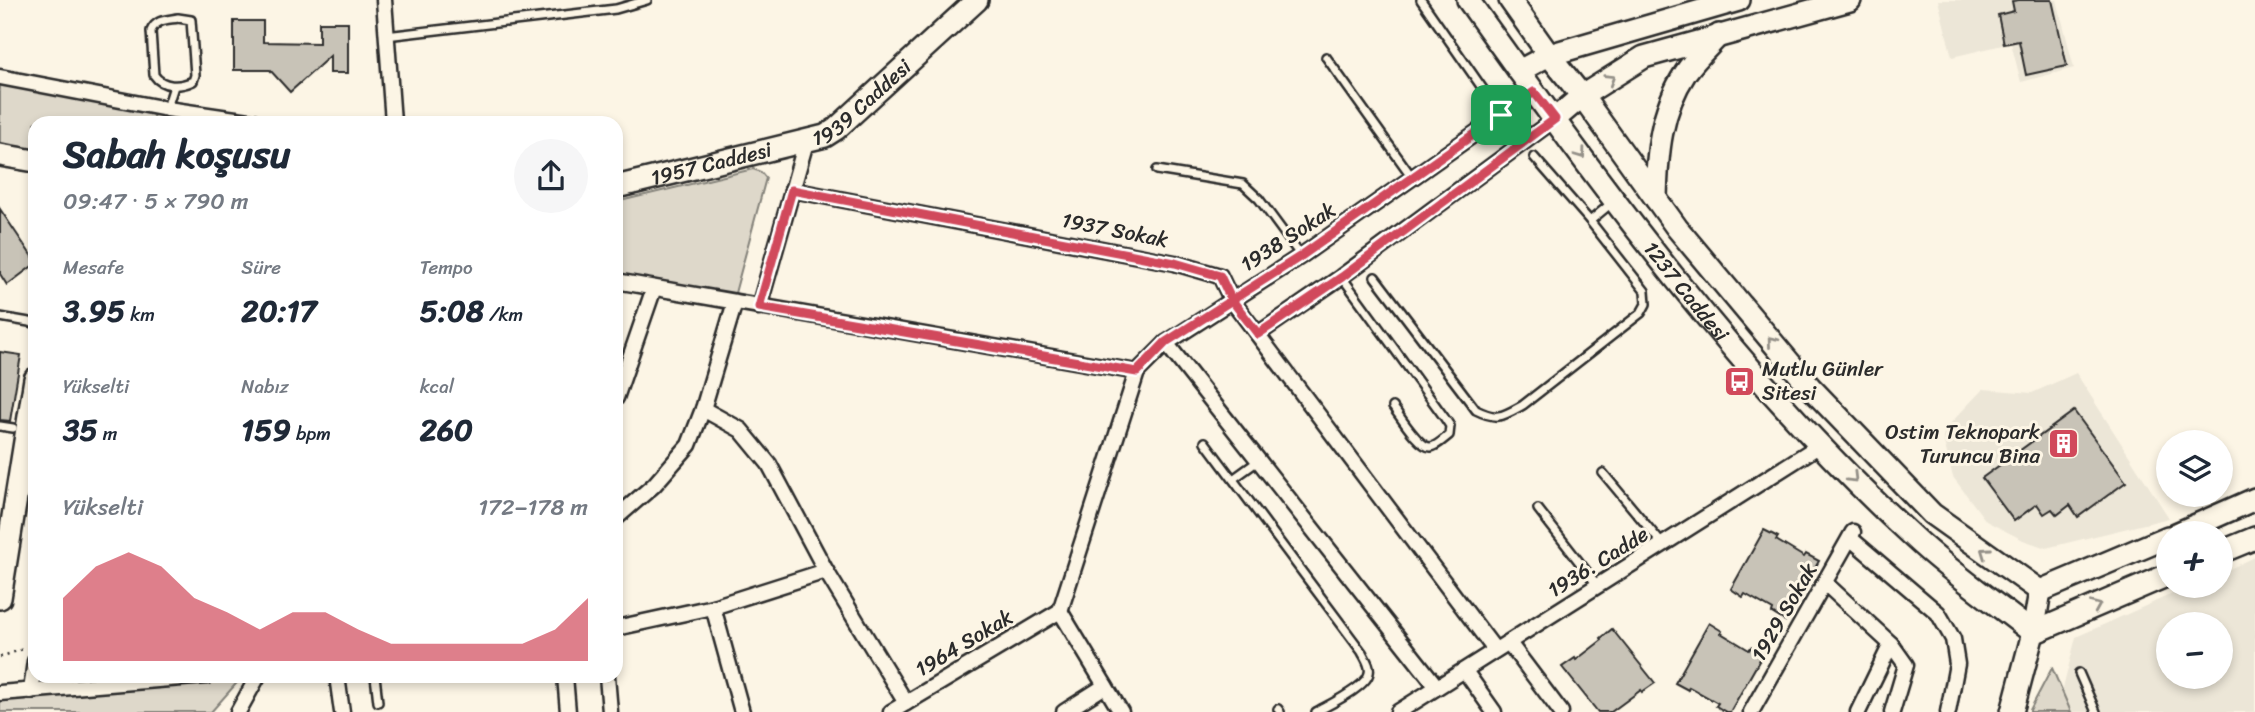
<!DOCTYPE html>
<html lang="tr">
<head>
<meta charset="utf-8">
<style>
	:root { --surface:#fff; --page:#f6f6f7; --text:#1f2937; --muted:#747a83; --accent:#d1495b }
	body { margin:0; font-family:Sriracha,sans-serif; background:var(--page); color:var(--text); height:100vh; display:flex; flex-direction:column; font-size:26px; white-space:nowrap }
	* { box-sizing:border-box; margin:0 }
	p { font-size:23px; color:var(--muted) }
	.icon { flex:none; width:38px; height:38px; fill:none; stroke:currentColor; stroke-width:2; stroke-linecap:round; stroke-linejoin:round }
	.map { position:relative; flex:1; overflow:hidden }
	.details { position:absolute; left:28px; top:116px; width:595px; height:567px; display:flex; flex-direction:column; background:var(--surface); border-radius:21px; box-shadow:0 4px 10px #0003 }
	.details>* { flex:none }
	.controls { position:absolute; left:2156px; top:430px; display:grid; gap:14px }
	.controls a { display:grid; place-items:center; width:77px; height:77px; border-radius:50%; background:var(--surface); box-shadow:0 4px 10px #0003; font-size:35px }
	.pin { position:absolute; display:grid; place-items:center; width:60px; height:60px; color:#fff; margin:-30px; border-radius:14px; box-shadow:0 4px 10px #0006 }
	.round { display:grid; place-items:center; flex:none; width:74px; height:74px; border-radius:37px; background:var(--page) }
	.summary { display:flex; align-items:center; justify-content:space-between; height:119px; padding:0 35px }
	h1 { font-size:38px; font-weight:700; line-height:52px }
	.metrics { display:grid; grid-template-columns:repeat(3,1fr); gap:10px; height:119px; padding:7px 35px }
	.metrics div { display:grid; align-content:center }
	.metrics b { font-size:30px; font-weight:700 }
	.metrics small { font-size:19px; font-weight:400 }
	.metrics p { font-size:19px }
	.chart { height:196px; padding:14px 35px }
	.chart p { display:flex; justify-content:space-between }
	.chart svg { width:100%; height:126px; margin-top:7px; fill:var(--accent); opacity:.7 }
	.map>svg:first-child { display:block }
	.built { fill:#ece6d7; fill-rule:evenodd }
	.park { fill:#ded8ca; stroke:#84827a; stroke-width:2 }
	.building { fill:#c8c3b7; stroke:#2b2b2b; stroke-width:2 }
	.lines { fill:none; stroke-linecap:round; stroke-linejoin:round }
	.lane-casing { stroke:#2b2b2b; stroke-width:12 }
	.street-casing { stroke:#2b2b2b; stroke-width:19 }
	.secondary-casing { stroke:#2b2b2b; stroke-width:26 }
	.path { stroke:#2b2b2b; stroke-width:2.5; stroke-dasharray:2 5; stroke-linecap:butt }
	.lane { stroke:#fcf5e5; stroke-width:7 }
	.street { stroke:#fcf5e5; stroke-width:14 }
	.secondary { stroke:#fcf5e5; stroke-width:21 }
	.oneway { stroke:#949088 }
	.route-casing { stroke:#fff; stroke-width:14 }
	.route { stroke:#d1495b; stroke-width:9 }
	.labels { text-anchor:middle; stroke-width:6; stroke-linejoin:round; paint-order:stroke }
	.street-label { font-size:21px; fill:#2b2b2b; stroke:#fcf5e5 }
	.poi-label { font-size:21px; fill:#2b2b2b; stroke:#fcf5e5; text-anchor:start }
</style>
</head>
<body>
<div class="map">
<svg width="2255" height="712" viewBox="0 0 2255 712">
	<rect width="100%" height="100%" fill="#fcf5e5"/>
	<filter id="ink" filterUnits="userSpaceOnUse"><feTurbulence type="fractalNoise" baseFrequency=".0143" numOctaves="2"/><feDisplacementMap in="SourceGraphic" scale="14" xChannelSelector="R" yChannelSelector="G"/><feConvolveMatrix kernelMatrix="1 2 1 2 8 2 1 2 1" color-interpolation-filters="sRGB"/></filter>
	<g filter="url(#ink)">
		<g class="built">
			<path d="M1938,0h119l17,68 -53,14 -10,-39 -59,14z"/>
			<path d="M2076,373l93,145 -123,30 -23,-8 -37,-19 -33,-44 -10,-39 2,-9 38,-40 49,4z"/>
			<path d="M2255,557v155h-198l19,-75 114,-51h31v-13zM2168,625h53v52h-53z"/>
		</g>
		<g class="park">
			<path d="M0,85l151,25 3,9 -1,3h-118v28l-35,-7z"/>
			<path d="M753,169l8,3 5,6 -31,115 -10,3 -109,-21v-73z"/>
			<path d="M2052,668l19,44h-41v-2z"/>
			<path d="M204,676h39l-32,36h-211v-19z"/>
		</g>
		<g class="building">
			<path d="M2019,0h33l15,66 -41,9 -7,-34 -15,3 -6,-29 16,-4 -2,-10z"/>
			<path d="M234,21h29v21l56,1v-21h29v51h-18v-17l-40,36 -20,-22h-36z"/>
			<path d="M0,209l35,52v3l-28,21 -7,-11z"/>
			<path d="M0,352l21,3 -11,66 -10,-1z"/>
			<path d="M2074,411l52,71 -48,35 -8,-12 -13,10 -5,-6 -8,5 -7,-10 -23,17 -32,-43z"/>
			<path d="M1764,530l14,7 -2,3 28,17 2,-3 13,7 -34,60 -13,-8 1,-3 -28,-16 -2,3 -12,-8z"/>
			<path d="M1709,623l13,8 -1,2 28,17 2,-3 12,7 -33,58h-4l-10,-6 2,-3 -29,-16 -1,3 -13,-7z"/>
			<path d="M1612,629l43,54 -13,9 -1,-2 -30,22h-13l-36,-45 13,-9 1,2 26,-20 -1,-2z"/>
		</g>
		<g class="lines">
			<defs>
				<g id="lane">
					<path d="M1421,0l80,115"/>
					<path d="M178,18l13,2 4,55 -2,6c-13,6 -30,7 -39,-6l-3,-44c5,-12 16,-11 27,-13z"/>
					<path d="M386,36l230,-27 31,-9"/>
					<path d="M1326,57l86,120"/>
					<path d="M167,108l7,-22"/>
					<path d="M1157,170l86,14 16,15 42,57"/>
					<path d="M1590,221l24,-20"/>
					<path d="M1342,277l102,140 6,9 -1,9c-5,4 -12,11 -18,12 -12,1 -31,-31 -38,-40"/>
					<path d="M1375,277l101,133c22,11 27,6 47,-5l118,-92 5,-9 -1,-13 -55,-70 -56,-64"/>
					<path d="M0,317l35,6"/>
					<path d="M0,426l13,2"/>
					<path d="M1205,442l157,210c3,6 9,14 7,21 -2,14 -41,32 -53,39"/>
					<path d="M1603,473l60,72"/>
					<path d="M1233,479l25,-18"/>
					<path d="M1538,509l60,77"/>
					<path d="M2079,673l17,39"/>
					<path d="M375,676l3,26"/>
					<path d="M1278,709l2,3"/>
				</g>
				<g id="street">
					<path d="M384,0l9,122"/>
					<path d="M0,77l167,32 89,13"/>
					<path d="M792,190l383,73 45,13 11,23 264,351"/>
					<path d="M616,281l521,91"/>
					<path d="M759,307l47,-165"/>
					<path d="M1258,334l83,-57 214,-158"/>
					<path d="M1166,343l271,344"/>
					<path d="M616,398l38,-110"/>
					<path d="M703,409l38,21 28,34 57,107 80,132"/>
					<path d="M616,518l38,-33 35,-40 14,-36 32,-107"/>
					<path d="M1850,538l88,75 15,26 4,25 -9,48"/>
					<path d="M1825,583l66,61 15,21 -14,47"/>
					<path d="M713,607l29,105"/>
					<path d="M1060,611l77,-239 29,-29 135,-87 233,-164"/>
					<path d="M1060,611l61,101"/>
					<path d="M616,628l97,-21 113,-36"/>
					<path d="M1509,643l52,69"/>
					<path d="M1465,671l29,41"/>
					<path d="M337,676l5,36"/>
					<path d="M565,676l3,36"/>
					<path d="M607,676l3,36"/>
					<path d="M31,691l4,-30"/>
					<path d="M0,693l206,-17"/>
					<path d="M238,712l20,-36"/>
					<path d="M891,712l169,-101"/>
					<path d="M1064,712l41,-26"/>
					<path d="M1398,712l422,-267"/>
					<path d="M1751,712l102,-180"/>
					<path d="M1858,712l33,-68"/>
				</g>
				<g id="secondary">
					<path id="s1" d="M1468,0c135,189 273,379 445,537 37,35 80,64 120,96"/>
					<path d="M1510,0l39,55 33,41 95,132 133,159 122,127 108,77"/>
					<path d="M1519,71l30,-16 190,-55"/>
					<path d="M1555,119l27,-23 62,-39 206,-57"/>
					<path d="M0,155l35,6"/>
					<path id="s2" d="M616,187l209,-51 11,-7 141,-129"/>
					<path d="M1656,199c1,-45 4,-88 30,-127 9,-13 22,-25 33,-37"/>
					<path d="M2176,534l79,-35"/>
					<path d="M2221,552l34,-14"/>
					<path d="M2040,591l128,-54"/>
					<path d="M0,598l35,-219"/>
					<path d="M2033,633l135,-58"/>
					<path d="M2012,712l21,-79 7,-42"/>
				</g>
			</defs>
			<use href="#lane" class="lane-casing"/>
			<use href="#street" class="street-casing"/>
			<use href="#secondary" class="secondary-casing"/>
			<path class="path" d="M0,657l26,-9"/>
			<use href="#lane" class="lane"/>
			<use href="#street" class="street"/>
			<use href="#secondary" class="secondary"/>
		</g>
		<defs><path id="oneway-chevron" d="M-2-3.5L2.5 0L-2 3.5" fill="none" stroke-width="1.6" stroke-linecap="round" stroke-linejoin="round" transform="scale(1.75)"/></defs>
		<g class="oneway">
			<use href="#oneway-chevron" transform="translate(1610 79) rotate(-32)"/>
			<use href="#oneway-chevron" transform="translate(1581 154) rotate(54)"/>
			<use href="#oneway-chevron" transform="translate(1772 341) rotate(-130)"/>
			<use href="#oneway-chevron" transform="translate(1853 478) rotate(45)"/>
			<use href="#oneway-chevron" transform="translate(1985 552) rotate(-145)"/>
			<use href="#oneway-chevron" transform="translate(2096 606) rotate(-23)"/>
		</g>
	</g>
	<g class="lines" filter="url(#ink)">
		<defs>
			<path id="route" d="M1501,115l-200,141 -135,86 -29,30 -378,-65 33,-117 383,73 45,13 11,23 27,35 84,-57 213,-158 -21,-27 -33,23"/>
		</defs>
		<use href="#route" class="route-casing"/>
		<use href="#route" class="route"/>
	</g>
	<defs>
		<symbol id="bus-square" viewBox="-11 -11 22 22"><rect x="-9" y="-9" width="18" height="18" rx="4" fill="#d1495b" stroke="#fcf5e5"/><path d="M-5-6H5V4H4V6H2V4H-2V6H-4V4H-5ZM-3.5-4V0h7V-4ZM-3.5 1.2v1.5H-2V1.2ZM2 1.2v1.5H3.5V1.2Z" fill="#fff"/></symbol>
		<symbol id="building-square" viewBox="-11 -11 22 22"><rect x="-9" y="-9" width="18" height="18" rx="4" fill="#d1495b" stroke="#fcf5e5"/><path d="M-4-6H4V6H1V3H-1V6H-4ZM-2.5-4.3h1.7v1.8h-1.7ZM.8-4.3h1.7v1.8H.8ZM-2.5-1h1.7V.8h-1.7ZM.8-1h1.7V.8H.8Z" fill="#fff"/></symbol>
	</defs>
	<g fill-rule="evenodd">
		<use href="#bus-square" x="1722" y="364" width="35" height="35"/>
		<use href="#building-square" x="2046" y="426" width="35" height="35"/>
	</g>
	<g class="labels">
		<g class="street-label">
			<text dy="7" stroke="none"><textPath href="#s2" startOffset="264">1939 Caddesi</textPath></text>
			<text dy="7" stroke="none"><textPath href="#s2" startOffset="98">1957 Caddesi</textPath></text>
			<text transform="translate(1115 230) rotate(11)" y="7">1937 Sokak</text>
			<text transform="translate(1288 237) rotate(-33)" y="7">1938 Sokak</text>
			<text dy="7" stroke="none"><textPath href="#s1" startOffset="364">1237 Caddesi</textPath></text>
			<text transform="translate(1598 562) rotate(-32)" y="7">1936. Cadde</text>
			<text transform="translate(1784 612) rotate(-60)" y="7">1929 Sokak</text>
			<text transform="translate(964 643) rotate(-31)" y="7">1964 Sokak</text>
		</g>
		<g class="poi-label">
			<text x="1762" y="376">Mutlu Günler<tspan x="1762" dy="24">Sitesi</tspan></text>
			<text x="2040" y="439" text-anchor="end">Ostim Teknopark<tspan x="2040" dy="24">Turuncu Bina</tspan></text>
		</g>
	</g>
</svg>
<div class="controls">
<a><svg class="icon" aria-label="layers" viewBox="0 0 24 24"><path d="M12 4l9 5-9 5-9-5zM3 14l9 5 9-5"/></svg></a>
<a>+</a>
<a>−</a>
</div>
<div class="pin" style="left:1501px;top:115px;background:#1e9e55"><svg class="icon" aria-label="arrive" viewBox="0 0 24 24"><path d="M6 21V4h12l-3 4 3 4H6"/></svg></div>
<section class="details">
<div class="summary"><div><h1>Sabah koşusu</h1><p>09:47 · 5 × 790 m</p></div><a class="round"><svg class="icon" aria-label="share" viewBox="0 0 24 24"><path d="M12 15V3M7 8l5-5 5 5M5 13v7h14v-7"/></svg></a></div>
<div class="metrics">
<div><p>Mesafe</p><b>3.95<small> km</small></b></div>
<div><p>Süre</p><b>20:17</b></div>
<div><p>Tempo</p><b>5:08<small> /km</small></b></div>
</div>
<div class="metrics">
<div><p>Yükselti</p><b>35<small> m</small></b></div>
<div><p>Nabız</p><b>159<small> bpm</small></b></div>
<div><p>kcal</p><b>260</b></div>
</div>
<div class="chart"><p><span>Yükselti</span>172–178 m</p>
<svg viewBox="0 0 160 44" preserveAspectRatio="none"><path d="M0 44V22L10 11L20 6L30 11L40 22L50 27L60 33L70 27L80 27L90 33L100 38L110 38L120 38L130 38L140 38L150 33L160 22V44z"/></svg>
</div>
</section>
</div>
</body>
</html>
